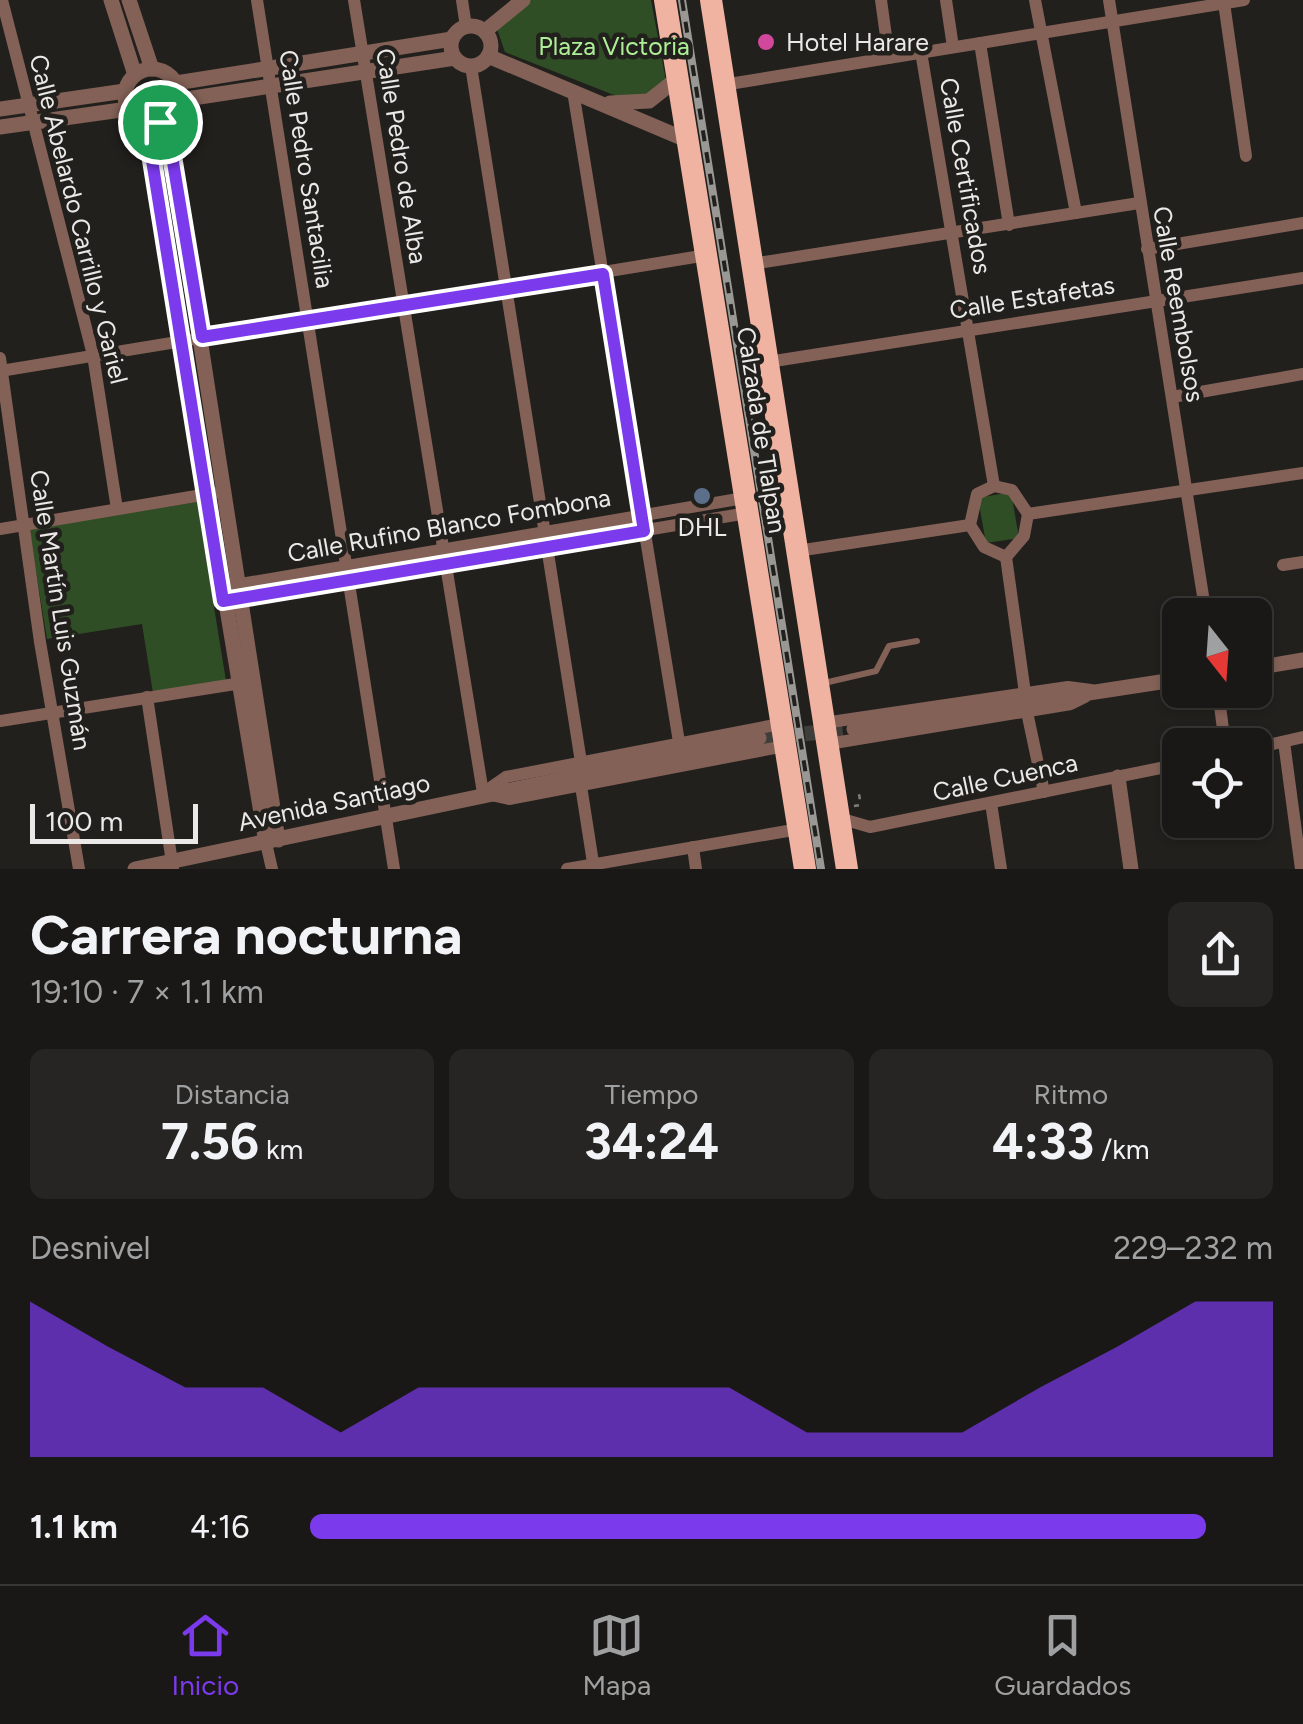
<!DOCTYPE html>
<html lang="es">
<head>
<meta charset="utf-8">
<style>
	:root { --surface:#1a1816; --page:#272523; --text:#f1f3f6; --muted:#9fa0a1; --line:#383735; --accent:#7c3aed }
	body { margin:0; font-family:Figtree,sans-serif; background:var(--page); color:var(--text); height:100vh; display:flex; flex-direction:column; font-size:38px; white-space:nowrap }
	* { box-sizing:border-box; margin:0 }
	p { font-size:32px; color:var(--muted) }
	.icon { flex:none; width:55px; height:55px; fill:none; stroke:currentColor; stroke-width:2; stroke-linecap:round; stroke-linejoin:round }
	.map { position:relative; height:869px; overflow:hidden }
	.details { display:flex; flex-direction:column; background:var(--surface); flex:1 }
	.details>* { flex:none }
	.needle { width:65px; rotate:163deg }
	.fabs { position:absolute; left:1162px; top:598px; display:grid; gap:20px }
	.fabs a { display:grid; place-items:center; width:110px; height:110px; border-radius:15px; background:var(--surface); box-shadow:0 2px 8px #0004,0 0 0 2px var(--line); font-size:50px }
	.scale { position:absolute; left:30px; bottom:25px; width:168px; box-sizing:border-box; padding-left:10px; border:5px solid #ebe9e7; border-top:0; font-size:28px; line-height:35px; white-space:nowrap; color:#ebe9e7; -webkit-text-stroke:8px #22201d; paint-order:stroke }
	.pin { position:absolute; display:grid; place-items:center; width:85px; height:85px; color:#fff; margin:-42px; border:5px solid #fff; border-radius:50%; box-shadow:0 2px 10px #0007 }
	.round { display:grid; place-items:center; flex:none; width:105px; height:105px; border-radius:15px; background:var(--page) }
	.summary { display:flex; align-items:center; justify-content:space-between; height:170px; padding:0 30px }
	h1 { font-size:55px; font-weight:700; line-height:75px }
	.metrics { display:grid; grid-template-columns:repeat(3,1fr); gap:15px; height:170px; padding:10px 30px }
	.metrics div { display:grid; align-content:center; border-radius:15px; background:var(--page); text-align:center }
	.metrics b { font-size:50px; font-weight:700 }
	.metrics small { font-size:28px; font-weight:400 }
	.metrics p { font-size:28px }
	.chart { height:280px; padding:20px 30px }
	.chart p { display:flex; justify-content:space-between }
	.chart svg { width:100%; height:180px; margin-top:10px; fill:var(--accent); opacity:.7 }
	ul { padding:0 30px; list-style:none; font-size:32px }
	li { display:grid; grid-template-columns:160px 120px 1fr; align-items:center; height:75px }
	li i { height:25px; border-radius:12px; background:var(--accent) }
	.tab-bar { display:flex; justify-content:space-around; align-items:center; height:140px; border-top:2px solid var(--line); background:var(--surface); font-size:28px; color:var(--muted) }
	.tab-bar a { display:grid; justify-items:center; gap:5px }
	.tab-bar .on { color:var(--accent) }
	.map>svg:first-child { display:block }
	.green { fill:#304e25 }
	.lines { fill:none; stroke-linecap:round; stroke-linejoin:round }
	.tertiary-tunnel { stroke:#403e3b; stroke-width:15; stroke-dasharray:15 8; stroke-linecap:butt }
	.path { stroke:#807e7c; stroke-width:2.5; stroke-dasharray:5 8; stroke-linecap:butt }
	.service { stroke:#836157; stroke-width:6 }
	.minor { stroke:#836157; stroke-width:12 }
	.tertiary { stroke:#836157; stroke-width:15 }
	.trunk { stroke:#f0b3a2; stroke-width:22 }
	.rail-casing { stroke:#9a9895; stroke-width:8 }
	.rail { stroke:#22201d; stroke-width:4; stroke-dasharray:11; stroke-linecap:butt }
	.route-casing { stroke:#fff; stroke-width:20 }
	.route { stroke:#7c3aed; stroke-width:12 }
	.hotel-dot { fill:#d1479c; stroke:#22201d; stroke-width:4 }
	.service-dot { fill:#5c6f8a; stroke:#22201d; stroke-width:4 }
	.labels { text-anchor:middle; stroke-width:9; stroke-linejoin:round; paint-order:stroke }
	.poi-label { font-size:25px; fill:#ebe9e7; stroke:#22201d; text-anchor:start }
	.park-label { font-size:25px; fill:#adef97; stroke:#22201d }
	.street-label { font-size:25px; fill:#ebe9e7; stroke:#22201d }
</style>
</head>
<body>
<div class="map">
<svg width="1303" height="869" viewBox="0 0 1303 869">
	<rect width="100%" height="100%" fill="#22201d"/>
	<g class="green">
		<path d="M527,0h124l15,81 -13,14 -34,2 -114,-45 -9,-26z"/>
		<path d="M1011,492l8,46 -33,5 -8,-45z"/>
		<path d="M197,502l29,179 -73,12 -11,-69 -95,15 -18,-110z"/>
	</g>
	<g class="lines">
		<path class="tertiary-tunnel" d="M759,738l95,-9"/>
		<path class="path" d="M854,806l7,-1 -3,-16"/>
		<path class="service" d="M824,683l52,-12 13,-25 28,-5"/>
		<g class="minor">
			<path d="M2,0l91,355 24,154"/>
			<path d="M257,0l137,869"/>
			<path d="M354,0l129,793"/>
			<path d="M462,0l4,27"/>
			<path d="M881,0l8,58"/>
			<path d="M946,0l7,47"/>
			<path d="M1035,0l41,213"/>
			<path d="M1109,0l97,615"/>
			<path d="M1224,3l22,153"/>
			<path d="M980,43l29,182"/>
			<path d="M921,52l73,434"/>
			<path d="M471,66l110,696"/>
			<path d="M723,85l521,-85"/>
			<path d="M573,91l106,651"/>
			<path d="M1147,249l156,-26"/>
			<path d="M752,264l387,-61"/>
			<path d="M0,358l40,284 39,227"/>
			<path d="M768,362l535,-84"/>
			<path d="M0,371l707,-116"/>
			<path d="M1172,397l131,-23"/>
			<path d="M994,486l18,4 16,24 -4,22 -18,21 -22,-10 -14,-22 7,-31z"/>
			<path d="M1028,514l275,-41"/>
			<path d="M0,529l214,-36"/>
			<path d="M797,551l173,-26"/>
			<path d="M1006,557l19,136"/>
			<path d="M1283,565l20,-3"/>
			<path d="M229,586l515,-88"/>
			<path d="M231,600l516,-87"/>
			<path d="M1218,690l7,55"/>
			<path d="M147,697l26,172"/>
			<path d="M1027,712l17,80"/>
			<path d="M0,721l248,-39"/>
			<path d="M824,723l244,-36 23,3"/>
			<path d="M1284,742l17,127"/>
			<path d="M828,744l243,-40 14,-7"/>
			<path d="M1255,748l48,-11"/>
			<path d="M581,786l13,83"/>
			<path d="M483,793l23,-16 274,-53"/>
			<path d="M491,795l18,4 276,-53"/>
			<path d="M991,803l10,66"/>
			<path d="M839,818l31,9 310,-63"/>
			<path d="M266,843l6,26"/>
			<path d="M693,847l3,22"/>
			<path d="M567,869l232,-40"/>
		</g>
		<g class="tertiary">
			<path d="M111,0l24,75"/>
			<path d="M129,0l23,69"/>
			<circle cx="471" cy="46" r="20"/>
			<path d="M485,31l38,-31"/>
			<path d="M488,56l201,85"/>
			<circle cx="152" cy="96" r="27"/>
			<path d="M176,83l276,-44"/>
			<path d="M180,100l275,-42"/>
			<path d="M610,103l39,-2 29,-23"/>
			<path d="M0,109l125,-18"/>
			<path d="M166,120l112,720"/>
			<path d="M146,123l120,720"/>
			<path d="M0,127l128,-18"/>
			<path d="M1255,668l48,-8"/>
			<path d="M854,729l326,-50"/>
			<path d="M1118,777l13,92"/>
			<path d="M135,869l624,-131"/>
		</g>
		<g class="trunk">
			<path d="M665,0l140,869"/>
			<path d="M711,0l136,869"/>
		</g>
		<defs>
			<path id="rail" d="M682,0l139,869"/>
		</defs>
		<use href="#rail" class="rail-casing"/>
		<use href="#rail" class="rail"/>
	</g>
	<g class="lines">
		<defs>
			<path id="route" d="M166,120l36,217 401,-63 41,257 -421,70 -77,-478z"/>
		</defs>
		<use href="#route" class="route-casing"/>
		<use href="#route" class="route"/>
	</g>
	<circle class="hotel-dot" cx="766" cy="42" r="10"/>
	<circle class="service-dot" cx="702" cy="496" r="10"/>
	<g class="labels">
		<g class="poi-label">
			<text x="786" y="51">Hotel Harare</text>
			<text x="702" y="536" text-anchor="middle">DHL</text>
		</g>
		<g class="park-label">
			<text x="614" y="55">Plaza Victoria</text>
		</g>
		<g class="street-label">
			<text transform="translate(402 156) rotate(81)" y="9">Calle Pedro de Alba</text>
			<text transform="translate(307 169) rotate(81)" y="9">Calle Pedro Santacilia</text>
			<text transform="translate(966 176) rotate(80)" y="9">Calle Certificados</text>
			<text transform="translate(79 219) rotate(76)" y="9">Calle Abelardo Carrillo y Gariel</text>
			<text transform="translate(1032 297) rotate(-9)" y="9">Calle Estafetas</text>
			<text transform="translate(1179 304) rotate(80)" y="9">Calle Reembolsos</text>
			<text transform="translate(762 430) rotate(81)" y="9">Calzada de Tlalpan</text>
			<text transform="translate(449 525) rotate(-10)" y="9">Calle Rufino Blanco Fombona</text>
			<text transform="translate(61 610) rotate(81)" y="9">Calle Martín Luis Guzmán</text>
			<text transform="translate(1005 777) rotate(-12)" y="9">Calle Cuenca</text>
			<text transform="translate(334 802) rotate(-12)" y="9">Avenida Santiago</text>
		</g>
	</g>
</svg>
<div class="fabs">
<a><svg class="needle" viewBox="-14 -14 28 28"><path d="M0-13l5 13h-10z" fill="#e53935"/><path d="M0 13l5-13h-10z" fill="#9fa0a1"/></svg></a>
<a><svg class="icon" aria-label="locate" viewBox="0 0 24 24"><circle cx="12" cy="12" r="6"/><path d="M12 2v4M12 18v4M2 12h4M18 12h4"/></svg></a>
</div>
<div class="scale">100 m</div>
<div class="pin" style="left:160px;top:122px;background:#1e9e55"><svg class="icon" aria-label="arrive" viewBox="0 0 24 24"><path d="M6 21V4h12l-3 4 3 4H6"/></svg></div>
</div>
<section class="details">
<div class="summary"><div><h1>Carrera nocturna</h1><p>19:10 · 7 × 1.1 km</p></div><a class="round"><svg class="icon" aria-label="share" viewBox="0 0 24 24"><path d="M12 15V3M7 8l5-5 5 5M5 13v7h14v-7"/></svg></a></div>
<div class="metrics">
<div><p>Distancia</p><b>7.56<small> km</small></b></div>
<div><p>Tiempo</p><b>34:24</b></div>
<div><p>Ritmo</p><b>4:33<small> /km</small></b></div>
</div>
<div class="chart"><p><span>Desnivel</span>229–232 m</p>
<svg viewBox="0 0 160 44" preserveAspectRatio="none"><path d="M0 44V6L10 17L20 27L30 27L40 38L50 27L60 27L70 27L80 27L90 27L100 38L110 38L120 38L130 27L140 17L150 6L160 6V44z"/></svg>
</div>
<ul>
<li><b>1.1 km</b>4:16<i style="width:93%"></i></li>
</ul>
</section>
<nav class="tab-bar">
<a class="on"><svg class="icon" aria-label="home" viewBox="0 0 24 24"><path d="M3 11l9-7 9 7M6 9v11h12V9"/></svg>Inicio</a>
<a><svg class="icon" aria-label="map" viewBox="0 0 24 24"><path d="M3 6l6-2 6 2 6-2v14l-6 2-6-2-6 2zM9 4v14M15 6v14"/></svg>Mapa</a>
<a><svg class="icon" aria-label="saved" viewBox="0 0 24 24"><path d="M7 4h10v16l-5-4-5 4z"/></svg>Guardados</a>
</nav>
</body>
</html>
